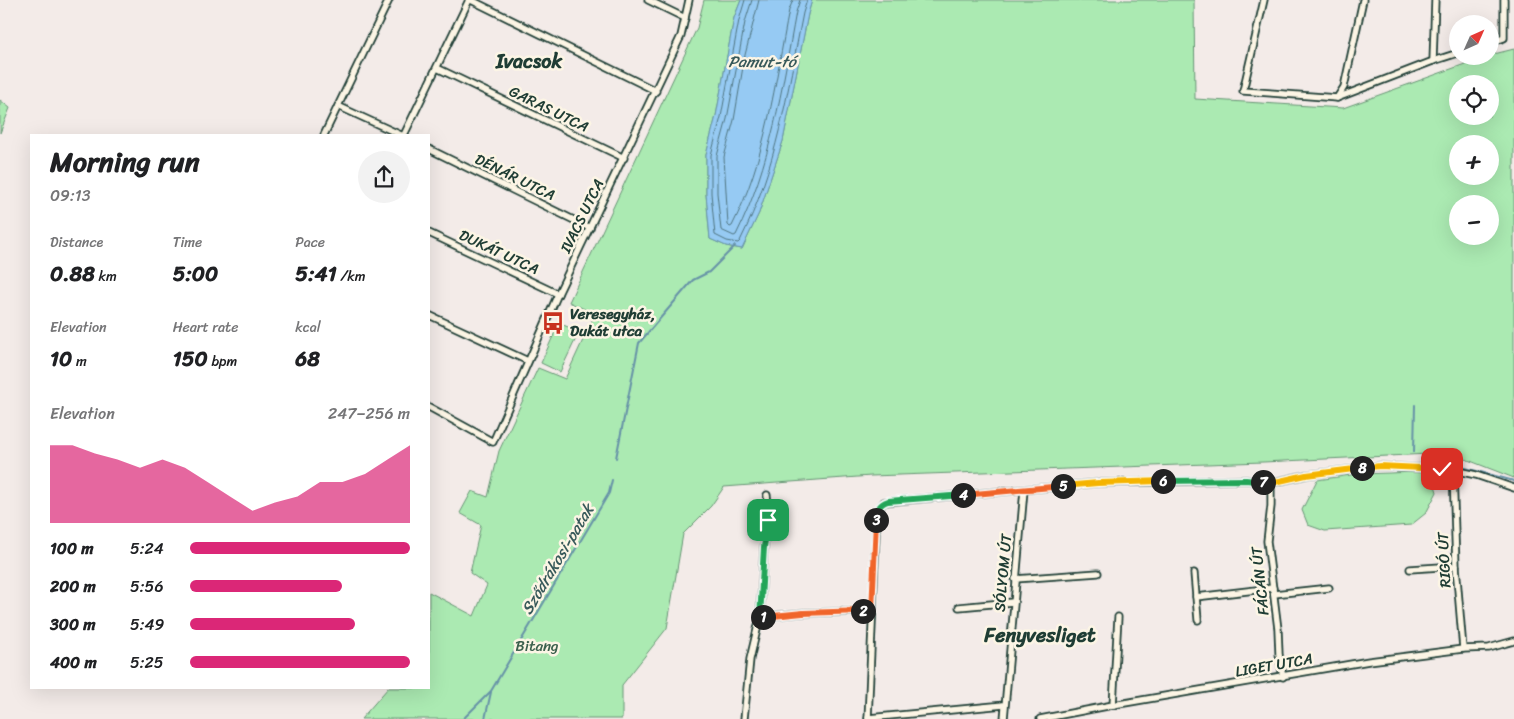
<!DOCTYPE html>
<html lang="en">
<head>
<meta charset="utf-8">
<style>
	:root { --surface:#fff; --page:#f2f2f2; --text:#202124; --muted:#757577; --accent:#db2777 }
	body { margin:0; font-family:Sriracha,sans-serif; background:var(--page); color:var(--text); height:100vh; display:flex; flex-direction:column; font-size:19px; white-space:nowrap }
	* { box-sizing:border-box; margin:0 }
	p { font-size:16px; color:var(--muted) }
	.icon { flex:none; width:28px; height:28px; fill:none; stroke:currentColor; stroke-width:2; stroke-linecap:round; stroke-linejoin:round }
	.map { position:relative; flex:1; overflow:hidden }
	.sheet { position:absolute; left:30px; top:134px; width:400px; height:555px; display:flex; flex-direction:column; background:var(--surface); border-radius:0px; box-shadow:0 5px 20px #0002 }
	.sheet>* { flex:none }
	.needle { width:32px; rotate:45deg }
	.fabs { position:absolute; left:1449px; top:15px; display:grid; gap:10px }
	.fabs a { display:grid; place-items:center; width:50px; height:50px; border-radius:50%; background:var(--surface); box-shadow:0 5px 20px #0002; font-size:25px }
	.pin { position:absolute; display:grid; place-items:center; width:42px; height:42px; color:#fff; margin:-21px; border-radius:10px; box-shadow:0 2px 8px #0006 }
	.km { position:absolute; width:25px; height:25px; margin:-12px; border-radius:50%; background:#222; color:#fff; font-size:14px; line-height:25px; text-align:center }
	.round { display:grid; place-items:center; flex:none; width:52px; height:52px; border-radius:26px; background:var(--page) }
	.overview { display:flex; align-items:center; justify-content:space-between; height:85px; padding:0 20px }
	h1 { font-size:28px; font-weight:700; line-height:38px }
	.stats { display:grid; grid-template-columns:repeat(3,1fr); gap:8px; height:85px; padding:5px 20px }
	.stats div { display:grid; align-content:center }
	.stats b { font-size:21px; font-weight:700 }
	.stats small { font-size:14px; font-weight:400 }
	.stats p { font-size:14px }
	.chart { height:140px; padding:10px 20px }
	.chart p { display:flex; justify-content:space-between }
	.chart svg { width:100%; height:90px; margin-top:5px; fill:var(--accent); opacity:.7 }
	ul { padding:0 20px; list-style:none; font-size:16px }
	li { display:grid; grid-template-columns:80px 60px 1fr; align-items:center; height:38px }
	li i { height:12px; border-radius:6px; background:var(--accent) }
	.map>svg:first-child { display:block }
	.green { fill:#abeab2; stroke:#659473; fill-rule:evenodd }
	.water { fill:#96caf3; stroke:#6692a7 }
	.lines { fill:none; stroke-linecap:round; stroke-linejoin:round }
	.shore { stroke:#4f7580; stroke-width:1 }
	.stream { stroke:#6692a7; stroke-width:2 }
	.minor-casing { stroke:#1f3d34; stroke-width:9 }
	.minor { stroke:#fcf5e5; stroke-width:5.5 }
	.split-1-casing { stroke:#fff; stroke-width:10 }
	.split-2-casing { stroke:#fff; stroke-width:10 }
	.split-3-casing { stroke:#fff; stroke-width:10 }
	.split-4-casing { stroke:#fff; stroke-width:10 }
	.split-5-casing { stroke:#fff; stroke-width:10 }
	.split-6-casing { stroke:#fff; stroke-width:10 }
	.split-7-casing { stroke:#fff; stroke-width:10 }
	.split-8-casing { stroke:#fff; stroke-width:10 }
	.split-9-casing { stroke:#fff; stroke-width:10 }
	.split-1 { stroke:#22a559; stroke-width:6 }
	.split-2 { stroke:#f0652b; stroke-width:6 }
	.split-3 { stroke:#f0652b; stroke-width:6 }
	.split-4 { stroke:#22a559; stroke-width:6 }
	.split-5 { stroke:#f0652b; stroke-width:6 }
	.split-6 { stroke:#f5b400; stroke-width:6 }
	.split-7 { stroke:#22a559; stroke-width:6 }
	.split-8 { stroke:#f5b400; stroke-width:6 }
	.split-9 { stroke:#f5b400; stroke-width:6 }
	.labels { text-anchor:middle; stroke-width:5; stroke-linejoin:round; paint-order:stroke }
	.street-label { font-size:15px; fill:#1f3d34; stroke:#fcf5e5 }
	.poi-label { font-size:15px; font-weight:bold; fill:#1f3d34; stroke:#fcf5e5; text-anchor:start }
	.park-label { font-size:15px; fill:#3b604d; stroke:#fcf5e5 }
	.water-label { font-size:16px; font-style:italic; fill:#37595a; stroke:#fcf5e5 }
	.district-label { font-size:20px; font-weight:bold; fill:#1f3d34; stroke:#fcf5e5 }
</style>
</head>
<body>
<div class="map">
<svg width="1514" height="719" viewBox="0 0 1514 719">
	<rect width="100%" height="100%" fill="#f3ebe8"/>
	<filter id="ink" filterUnits="userSpaceOnUse"><feTurbulence type="fractalNoise" baseFrequency=".02" numOctaves="2"/><feDisplacementMap in="SourceGraphic" scale="10" xChannelSelector="R" yChannelSelector="G"/><feConvolveMatrix kernelMatrix="1 2 1 2 8 2 1 2 1" color-interpolation-filters="sRGB"/></filter>
	<g filter="url(#ink)">
		<g class="green">
			<path d="M704,0h37l-7,18 -18,98 -10,39v39l4,45 16,7 16,3 17,-36 24,-72 25,-127 4,-14h382l1,99 148,9 147,-53 24,-6v429l-64,-25 -187,9 -392,14 -147,11 -13,19 -28,28 -16,94 -45,57v34h-261l27,-31h41v-96l45,24 13,-31 -17,-12 11,-48 -21,-12 12,-22 16,6 11,-46 39,-83 27,11 30,-65 -26,-12 128,-274zM1458,84h32v32h-32zM1458,144h32v32h-32zM1458,204h32v32h-32z"/>
			<path d="M0,100l10,8 -10,25z"/>
			<path d="M559,323l20,9 -19,40 -19,-9z"/>
			<path d="M1418,472h13l6,20 -11,21 -15,12 -86,6 -17,-6 -6,-15 15,-30 41,-6z"/>
		</g>
		<path class="water" d="M741,0h71l-4,14 -25,127 -24,72 -17,36 -16,-3 -16,-7 -4,-45v-39l10,-39 18,-98z"/>
		<g class="lines">
			<g class="shore">
				<path d="M745,0l-6,20 -18,97 -10,38v38l4,42 12,6 11,2 2,-2c37,-74 47,-147 63,-228l4,-13"/>
				<path d="M752,0l-7,22 -18,97 -10,37v37l4,37 13,6 2,-1c35,-70 46,-147 60,-223l4,-12"/>
				<path d="M759,0l-14,55 -11,65 -10,37 4,68 2,2 2,-1c34,-67 43,-143 57,-216l4,-10"/>
			</g>
			<g class="stream">
				<path d="M1414,452l1,-47"/>
				<path d="M616,458l23,-115 54,-63 16,-8 26,-26"/>
				<path d="M1458,466l56,15"/>
				<path d="M463,719l28,-28 118,-198 3,-13"/>
				<path d="M485,719l6,-27"/>
			</g>
			<defs>
				<g id="minor">
					<path d="M471,0l185,91"/>
					<path d="M648,0l37,18"/>
					<path d="M1264,0l-21,91 94,7 96,-37 25,-8"/>
					<path d="M1490,43l14,-5v-38"/>
					<path d="M1433,61l2,-61"/>
					<path d="M437,68l187,90"/>
					<path d="M1337,98l7,-11 19,-87"/>
					<path d="M338,106l63,29"/>
					<path d="M324,135l65,-135"/>
					<path d="M404,135l65,-135"/>
					<path d="M429,149l161,79"/>
					<path d="M429,233l129,61"/>
					<path d="M429,315l99,46"/>
					<path d="M429,407l64,35 65,-148 123,-258 8,-36"/>
					<path d="M1453,470l3,96 7,83"/>
					<path d="M1271,483v23l-4,35 11,88 1,25 4,23"/>
					<path d="M767,495l2,19 -5,33 -4,70 43,-4 69,-2"/>
					<path d="M1410,569l46,-3"/>
					<path d="M1194,573l4,47"/>
					<path d="M1015,579l83,-6"/>
					<path d="M1274,594l55,-6"/>
					<path d="M1196,597l77,-9"/>
					<path d="M959,607l54,-5"/>
					<path d="M1113,705l5,-88"/>
					<path d="M868,718l136,-13"/>
					<path d="M744,719l6,-60 10,-42"/>
					<path d="M868,719l9,-208 7,-9 214,-19 148,-3 25,3 35,-8 74,-9 73,4 23,5 38,13"/>
					<path d="M1004,719l20,-229"/>
					<path d="M1040,719l73,-14 256,-44 94,-12 26,-1 25,-7"/>
				</g>
			</defs>
			<use href="#minor" class="minor-casing"/>
			<use href="#minor" class="minor"/>
		</g>
	</g>
	<g class="lines" filter="url(#ink)">
		<defs>
			<path id="split-1" d="M763,617l-3,1 4,-71 4,-27"/>
			<path id="split-2" d="M763,617l40,-4 60,-2"/>
			<path id="split-3" d="M863,611h9l4,-91"/>
			<path id="split-4" d="M876,520c1,-9 2,-16 12,-19l75,-6"/>
			<path id="split-5" d="M963,495l100,-9"/>
			<path id="split-6" d="M1063,486l35,-3 65,-2"/>
			<path id="split-7" d="M1163,481l83,-1 17,2"/>
			<path id="split-8" d="M1263,482l8,1 35,-8 56,-7"/>
			<path id="split-9" d="M1362,468l18,-2 62,3"/>
		</defs>
		<use href="#split-1" class="split-1-casing"/>
		<use href="#split-2" class="split-2-casing"/>
		<use href="#split-3" class="split-3-casing"/>
		<use href="#split-4" class="split-4-casing"/>
		<use href="#split-5" class="split-5-casing"/>
		<use href="#split-6" class="split-6-casing"/>
		<use href="#split-7" class="split-7-casing"/>
		<use href="#split-8" class="split-8-casing"/>
		<use href="#split-9" class="split-9-casing"/>
		<use href="#split-1" class="split-1"/>
		<use href="#split-2" class="split-2"/>
		<use href="#split-3" class="split-3"/>
		<use href="#split-4" class="split-4"/>
		<use href="#split-5" class="split-5"/>
		<use href="#split-6" class="split-6"/>
		<use href="#split-7" class="split-7"/>
		<use href="#split-8" class="split-8"/>
		<use href="#split-9" class="split-9"/>
	</g>
	<defs>
		<symbol id="bus-bare" viewBox="-9 -9 18 18"><path d="M-5-6H5V4H4V6H2V4H-2V6H-4V4H-5ZM-3.5-4V0h7V-4ZM-3.5 1.2v1.5H-2V1.2ZM2 1.2v1.5H3.5V1.2Z" fill="#c8321e" stroke="#fcf5e5" stroke-width="2.5" paint-order="stroke"/></symbol>
	</defs>
	<g fill-rule="evenodd">
		<use href="#bus-bare" x="537" y="307" width="32" height="32"/>
	</g>
	<g class="labels">
		<g class="street-label">
			<text transform="translate(549 109) rotate(26)" y="5">GARAS UTCA</text>
			<text transform="translate(515 177) rotate(26)" y="5">DÉNÁR UTCA</text>
			<text transform="translate(582 216) rotate(-64)" y="5">IVACS UTCA</text>
			<text transform="translate(499 252) rotate(25)" y="5">DUKÁT UTCA</text>
			<text transform="translate(1444 560) rotate(-93)" y="5">RIGÓ ÚT</text>
			<text transform="translate(1003 573) rotate(-85)" y="5">SÓLYOM ÚT</text>
			<text transform="translate(1260 581) rotate(-96)" y="5">FÁCÁN ÚT</text>
			<text transform="translate(1274 665) rotate(-10)" y="5">LIGET UTCA</text>
		</g>
		<g class="poi-label">
			<text x="570" y="319">Veresegyház,<tspan x="570" dy="17">Dukát utca</tspan></text>
		</g>
		<g class="park-label">
			<text x="537" y="651">Bitang</text>
		</g>
		<g class="water-label">
			<text x="762" y="67">Pamut-tó</text>
			<text transform="translate(557 559) rotate(-59)" y="6">Sződrákosi-patak</text>
		</g>
		<g class="district-label">
			<text x="529" y="68">Ivacsok</text>
			<text x="1040" y="642">Fenyvesliget</text>
		</g>
	</g>
</svg>
<div class="fabs">
<a><svg class="needle" viewBox="-14 -14 28 28"><path d="M0-13l5 13h-10z" fill="#e53935"/><path d="M0 13l5-13h-10z" fill="#757577"/></svg></a>
<a><svg class="icon" aria-label="locate" viewBox="0 0 24 24"><circle cx="12" cy="12" r="6"/><path d="M12 2v4M12 18v4M2 12h4M18 12h4"/></svg></a>
<a>+</a>
<a>−</a>
</div>
<div class="pin" style="left:768px;top:520px;background:#1e9e55"><svg class="icon" aria-label="arrive" viewBox="0 0 24 24"><path d="M6 21V4h12l-3 4 3 4H6"/></svg></div>
<div class="pin" style="left:1442px;top:469px;background:#d93025"><svg class="icon" aria-label="check" viewBox="0 0 24 24"><path d="M5 12l5 5 9-10"/></svg></div>
<b class="km" style="left:763px;top:617px">1</b>
<b class="km" style="left:863px;top:611px">2</b>
<b class="km" style="left:876px;top:520px">3</b>
<b class="km" style="left:963px;top:495px">4</b>
<b class="km" style="left:1063px;top:486px">5</b>
<b class="km" style="left:1163px;top:481px">6</b>
<b class="km" style="left:1263px;top:482px">7</b>
<b class="km" style="left:1362px;top:468px">8</b>
<section class="sheet">
<div class="overview"><div><h1>Morning run</h1><p>09:13</p></div><a class="round"><svg class="icon" aria-label="share" viewBox="0 0 24 24"><path d="M12 15V3M7 8l5-5 5 5M5 13v7h14v-7"/></svg></a></div>
<div class="stats">
<div><p>Distance</p><b>0.88<small> km</small></b></div>
<div><p>Time</p><b>5:00</b></div>
<div><p>Pace</p><b>5:41<small> /km</small></b></div>
</div>
<div class="stats">
<div><p>Elevation</p><b>10<small> m</small></b></div>
<div><p>Heart rate</p><b>150<small> bpm</small></b></div>
<div><p>kcal</p><b>68</b></div>
</div>
<div class="chart"><p><span>Elevation</span>247–256 m</p>
<svg viewBox="0 0 160 44" preserveAspectRatio="none"><path d="M0 44V6L10 6L20 10L30 13L40 17L50 13L60 17L70 24L80 31L90 38L100 34L110 31L120 24L130 24L140 20L150 13L160 6V44z"/></svg>
</div>
<ul>
<li><b>100 m</b>5:24<i style="width:100%"></i></li>
<li><b>200 m</b>5:56<i style="width:69%"></i></li>
<li><b>300 m</b>5:49<i style="width:75%"></i></li>
<li><b>400 m</b>5:25<i style="width:100%"></i></li>
</ul>
</section>
</div>
</body>
</html>
